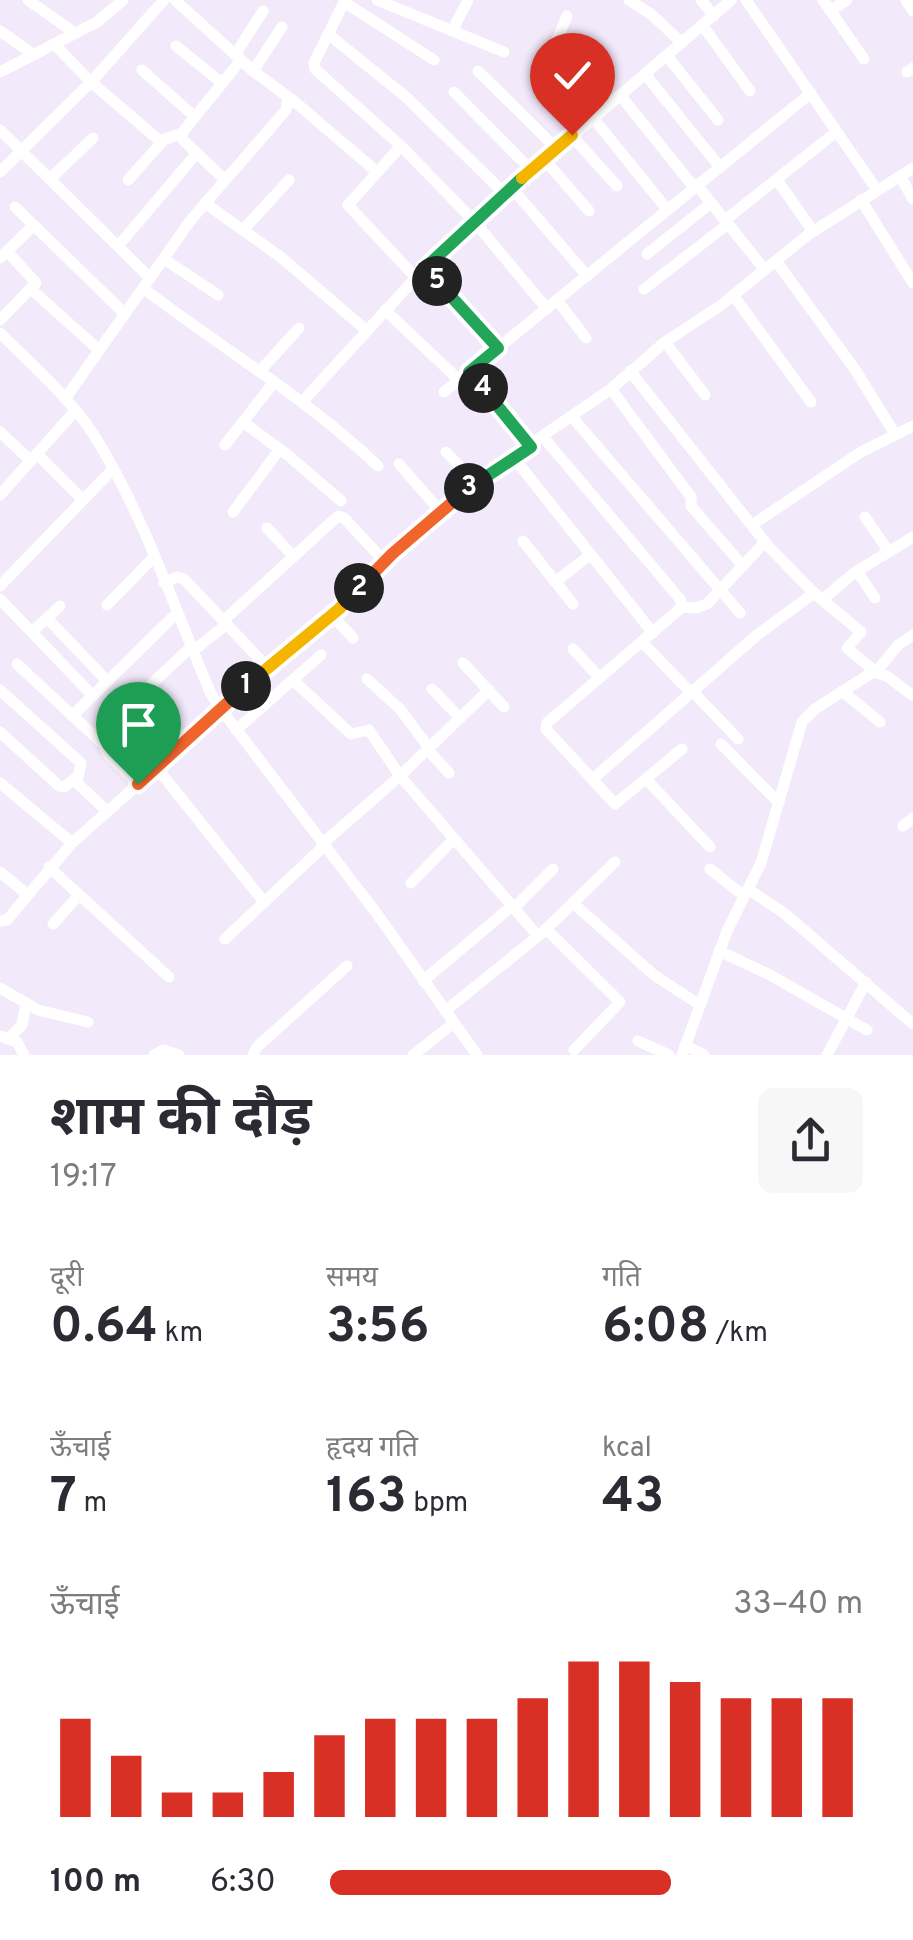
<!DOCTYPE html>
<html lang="hi">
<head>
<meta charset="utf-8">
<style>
	:root { --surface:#fff; --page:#f7f7f7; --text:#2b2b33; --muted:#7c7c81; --accent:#d93025 }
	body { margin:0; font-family:Overpass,"Noto Sans Devanagari",sans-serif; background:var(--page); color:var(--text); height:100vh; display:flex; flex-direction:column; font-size:38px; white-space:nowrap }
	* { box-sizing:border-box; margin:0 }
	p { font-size:32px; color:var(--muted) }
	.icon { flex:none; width:55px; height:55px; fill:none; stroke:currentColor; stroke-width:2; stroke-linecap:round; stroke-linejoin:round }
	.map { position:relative; height:1055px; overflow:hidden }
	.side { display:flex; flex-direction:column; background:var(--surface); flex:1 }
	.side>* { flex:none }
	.pin { position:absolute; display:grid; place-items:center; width:85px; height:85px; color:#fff; margin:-102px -42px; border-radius:50% 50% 50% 0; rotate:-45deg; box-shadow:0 0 10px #0007 }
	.pin .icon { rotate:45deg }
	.km { position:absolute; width:50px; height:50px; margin:-25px; border-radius:50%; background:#222; color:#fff; font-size:28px; line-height:50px; text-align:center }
	.round { display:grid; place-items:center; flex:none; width:105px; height:105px; border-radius:15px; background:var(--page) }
	.overview { display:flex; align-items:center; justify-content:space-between; height:170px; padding:0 50px }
	h1 { font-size:55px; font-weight:700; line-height:75px }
	.metrics { display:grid; grid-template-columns:repeat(3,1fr); gap:15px; height:170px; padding:10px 50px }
	.metrics div { display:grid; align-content:center }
	.metrics b { font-size:50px; font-weight:700 }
	.metrics small { font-size:28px; font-weight:400 }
	.metrics p { font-size:28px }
	.chart { height:280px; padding:20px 50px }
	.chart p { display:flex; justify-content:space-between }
	.chart svg { width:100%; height:180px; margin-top:10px; stroke:var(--accent); stroke-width:6 }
	ul { padding:0 50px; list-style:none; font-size:32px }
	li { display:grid; grid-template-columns:160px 120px 1fr; align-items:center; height:75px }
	li i { height:25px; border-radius:12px; background:var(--accent) }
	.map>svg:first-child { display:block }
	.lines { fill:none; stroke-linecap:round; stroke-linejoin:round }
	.street { stroke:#fff; stroke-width:11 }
	.split-1-casing { stroke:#fff; stroke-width:20 }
	.split-2-casing { stroke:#fff; stroke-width:20 }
	.split-3-casing { stroke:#fff; stroke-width:20 }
	.split-4-casing { stroke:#fff; stroke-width:20 }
	.split-5-casing { stroke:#fff; stroke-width:20 }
	.split-6-casing { stroke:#fff; stroke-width:20 }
	.split-7-casing { stroke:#fff; stroke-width:20 }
	.split-1 { stroke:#f0652b; stroke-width:12 }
	.split-2 { stroke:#f5b400; stroke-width:12 }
	.split-3 { stroke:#f0652b; stroke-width:12 }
	.split-4 { stroke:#22a559; stroke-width:12 }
	.split-5 { stroke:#22a559; stroke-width:12 }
	.split-6 { stroke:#22a559; stroke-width:12 }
	.split-7 { stroke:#f5b400; stroke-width:12 }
</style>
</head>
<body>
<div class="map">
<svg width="913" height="1055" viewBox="0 0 913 1055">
	<rect width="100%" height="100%" fill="#f2e9fa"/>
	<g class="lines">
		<g class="street">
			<path d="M28,0l47,33"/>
			<path d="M345,0l-31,63 1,6 86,77 73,75 73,88"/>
			<path d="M377,0l127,52"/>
			<path d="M629,0l22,14 31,29"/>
			<path d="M701,0l13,16"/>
			<path d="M746,0l131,190"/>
			<path d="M823,0l41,59"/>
			<path d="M906,0l7,11"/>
			<path d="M344,2l90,58"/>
			<path d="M830,11l17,-11"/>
			<path d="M567,16l-25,59 46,46"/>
			<path d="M703,26l47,65"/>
			<path d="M0,31l33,23"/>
			<path d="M452,31l16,-31"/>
			<path d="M328,34l78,63 98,96"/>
			<path d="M54,44l37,38 69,59 22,-8"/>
			<path d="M176,46l46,37"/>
			<path d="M235,55l28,-44"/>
			<path d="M667,56l51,64"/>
			<path d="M142,70l53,47"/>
			<path d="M253,71l29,-44"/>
			<path d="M478,71l78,77"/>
			<path d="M0,72l97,-50 26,-22"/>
			<path d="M907,72l6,-4"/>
			<path d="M645,74l74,92"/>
			<path d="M454,92l77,78"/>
			<path d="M620,95l73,91"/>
			<path d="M295,102l82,70"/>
			<path d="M593,118l73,90"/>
			<path d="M0,130l150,148"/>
			<path d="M571,135l46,51"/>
			<path d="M401,146l-53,59 68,73"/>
			<path d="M544,159l45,52"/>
			<path d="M0,172l91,-90 73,-82"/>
			<path d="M900,176l13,23"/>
			<path d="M50,179l43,-41"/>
			<path d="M128,180l34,-38"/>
			<path d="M225,180l-42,-40 -1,-7 59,-73"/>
			<path d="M777,180l36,51"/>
			<path d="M696,184l69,86"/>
			<path d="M511,187l76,89"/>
			<path d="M861,200l52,83"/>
			<path d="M205,203l77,55 84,72"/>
			<path d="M15,207l110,107"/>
			<path d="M725,220l110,-87"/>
			<path d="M243,230l46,-50"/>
			<path d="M118,246l79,-93"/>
			<path d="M647,254l64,-51"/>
			<path d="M0,258l34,-33"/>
			<path d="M164,259l54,36"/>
			<path d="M776,261l78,107 41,66"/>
			<path d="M425,269l73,80"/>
			<path d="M143,288c78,60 164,110 235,178"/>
			<path d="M31,289l68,61"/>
			<path d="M644,289l84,-65"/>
			<path d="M733,295l78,107"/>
			<path d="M557,300l29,38"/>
			<path d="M385,310l74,70"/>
			<path d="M0,320l36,-37 -29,-32"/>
			<path d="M0,333c32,32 69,64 94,102 50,80 80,173 117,259l9,14 157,206 100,141"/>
			<path d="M665,342l40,53"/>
			<path d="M630,371l138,175 46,47 47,39 -14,16 29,24 22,-27 15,-10"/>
			<path d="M259,372l40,-44"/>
			<path d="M469,372l62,75"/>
			<path d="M611,389l80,108v9l52,60"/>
			<path d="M444,392l367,-299"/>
			<path d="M65,399l125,-178 96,-111 1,-7 8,-1 -42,-31 -78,-71"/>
			<path d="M302,402l107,-117 65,-64 257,-221"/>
			<path d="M572,417l168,196"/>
			<path d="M243,422l46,34 52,45"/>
			<path d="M0,432l31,29"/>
			<path d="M544,438l136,161 2,8 -135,116 -1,6 69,75 67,-55"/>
			<path d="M225,445l49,-63"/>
			<path d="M446,452l29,30"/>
			<path d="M37,454l46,46"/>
			<path d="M514,458l139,175"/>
			<path d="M399,464l42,48"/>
			<path d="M0,495l75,-84"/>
			<path d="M233,512l47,-63"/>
			<path d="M865,517l24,35"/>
			<path d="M752,525l109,-73 52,-26"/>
			<path d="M267,528l25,27"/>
			<path d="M523,541l50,63"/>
			<path d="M857,571l18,27"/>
			<path d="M555,582l35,-27"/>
			<path d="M164,583l13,-6 7,2 84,89"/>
			<path d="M0,586l113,-117"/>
			<path d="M0,599l93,97"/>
			<path d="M823,599l31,-26 59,-36"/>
			<path d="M107,605l46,-47"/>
			<path d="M682,607l14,1 11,-4 58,-62"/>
			<path d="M332,615l21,23"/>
			<path d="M47,618l60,63"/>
			<path d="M223,621l115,-105 6,2 40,43"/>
			<path d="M32,632l28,-26"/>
			<path d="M642,642l49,51"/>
			<path d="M573,649l25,27"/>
			<path d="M193,651l34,-27"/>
			<path d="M463,663l41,44"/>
			<path d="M17,664l87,81 4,10 30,29"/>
			<path d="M367,679l33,30 29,39"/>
			<path d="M293,680l58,54 18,-4 31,46 138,160"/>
			<path d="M432,689l28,29"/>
			<path d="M0,690l81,73 -4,20 30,28"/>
			<path d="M842,691l38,31"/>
			<path d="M693,692l45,47"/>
			<path d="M141,694l50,-47"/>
			<path d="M220,708l119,-99 53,-55 83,-72 136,-93 54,-47 55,-36 89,-72 104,-66"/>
			<path d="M72,716l105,-103"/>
			<path d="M236,730l85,-75"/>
			<path d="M0,732l59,54 5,1 12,-9"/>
			<path d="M721,744l58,59"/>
			<path d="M427,749l22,24"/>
			<path d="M157,768l107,134"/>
			<path d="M594,778l163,-143 57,-42"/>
			<path d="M646,779l64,68"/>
			<path d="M0,783l72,60"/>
			<path d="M903,826l10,-8"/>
			<path d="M322,844l78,-68 89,-86"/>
			<path d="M49,867l120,110"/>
			<path d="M710,869l34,27"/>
			<path d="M0,872l28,23"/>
			<path d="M411,883l43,-44"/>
			<path d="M748,889l36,24 129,111"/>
			<path d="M573,903l81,72 46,30"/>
			<path d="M514,908l39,-39"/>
			<path d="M0,921l7,-1 65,-77 150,-133"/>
			<path d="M53,924l26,-29"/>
			<path d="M546,929l74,73 -46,48"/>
			<path d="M225,939l99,-93"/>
			<path d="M719,951l51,24 97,55"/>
			<path d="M423,981l89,-75"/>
			<path d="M0,988l38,22 50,12"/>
			<path d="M445,1011l97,-78 73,-71"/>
			<path d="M0,1036l17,6 7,13"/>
			<path d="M8,1039l14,-14 4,-22"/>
			<path d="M638,1041l31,14"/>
			<path d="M685,1045l19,10"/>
			<path d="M154,1055l9,-5 16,5"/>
			<path d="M253,1055l4,-8 90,-81"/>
			<path d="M413,1055l41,-32"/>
			<path d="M682,1055l45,-124 34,-68 41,-141 13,-13 58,-37 14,4 26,20"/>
			<path d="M827,1055l39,-73"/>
		</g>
	</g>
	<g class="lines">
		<defs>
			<path id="split-1" d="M138,784l108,-98"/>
			<path id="split-2" d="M246,686l93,-77 20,-21"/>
			<path id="split-3" d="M359,588l33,-34 77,-66"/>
			<path id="split-4" d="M469,488l62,-41 -48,-59"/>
			<path id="split-5" d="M437,281l61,67 -29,24 14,16"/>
			<path id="split-6" d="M437,281l-12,-13 97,-90"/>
			<path id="split-7" d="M522,178l50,-43"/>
		</defs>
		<use href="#split-1" class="split-1-casing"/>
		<use href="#split-2" class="split-2-casing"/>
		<use href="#split-3" class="split-3-casing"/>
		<use href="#split-4" class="split-4-casing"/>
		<use href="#split-5" class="split-5-casing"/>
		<use href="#split-6" class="split-6-casing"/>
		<use href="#split-7" class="split-7-casing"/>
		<use href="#split-1" class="split-1"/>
		<use href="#split-2" class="split-2"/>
		<use href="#split-3" class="split-3"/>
		<use href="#split-4" class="split-4"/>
		<use href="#split-5" class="split-5"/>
		<use href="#split-6" class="split-6"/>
		<use href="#split-7" class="split-7"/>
	</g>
</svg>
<div class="pin" style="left:138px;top:784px;background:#1e9e55"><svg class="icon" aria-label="arrive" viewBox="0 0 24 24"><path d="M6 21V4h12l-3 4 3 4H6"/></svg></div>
<div class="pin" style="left:572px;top:135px;background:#d93025"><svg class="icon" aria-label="check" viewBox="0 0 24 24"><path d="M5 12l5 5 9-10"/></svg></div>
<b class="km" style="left:246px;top:686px">1</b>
<b class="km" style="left:359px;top:588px">2</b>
<b class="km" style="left:469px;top:488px">3</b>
<b class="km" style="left:483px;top:388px">4</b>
<b class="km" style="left:437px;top:281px">5</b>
</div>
<section class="side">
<div class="overview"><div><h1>शाम की दौड़</h1><p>19:17</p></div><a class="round"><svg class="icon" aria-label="share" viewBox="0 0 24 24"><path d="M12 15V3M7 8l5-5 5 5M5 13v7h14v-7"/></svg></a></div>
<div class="metrics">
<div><p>दूरी</p><b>0.64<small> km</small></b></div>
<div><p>समय</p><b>3:56</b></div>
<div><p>गति</p><b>6:08<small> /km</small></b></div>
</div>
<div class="metrics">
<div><p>ऊँचाई</p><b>7<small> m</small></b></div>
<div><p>हृदय गति</p><b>163<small> bpm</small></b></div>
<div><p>kcal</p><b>43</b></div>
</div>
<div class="chart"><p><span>ऊँचाई</span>33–40 m</p>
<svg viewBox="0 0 160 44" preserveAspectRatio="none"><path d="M5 44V20M15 44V29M25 44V38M35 44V38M45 44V33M55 44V24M65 44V20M75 44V20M85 44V20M95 44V15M105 44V6M115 44V6M125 44V11M135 44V15M145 44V15M155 44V15"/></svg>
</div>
<ul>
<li><b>100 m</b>6:30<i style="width:64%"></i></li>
</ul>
</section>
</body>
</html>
